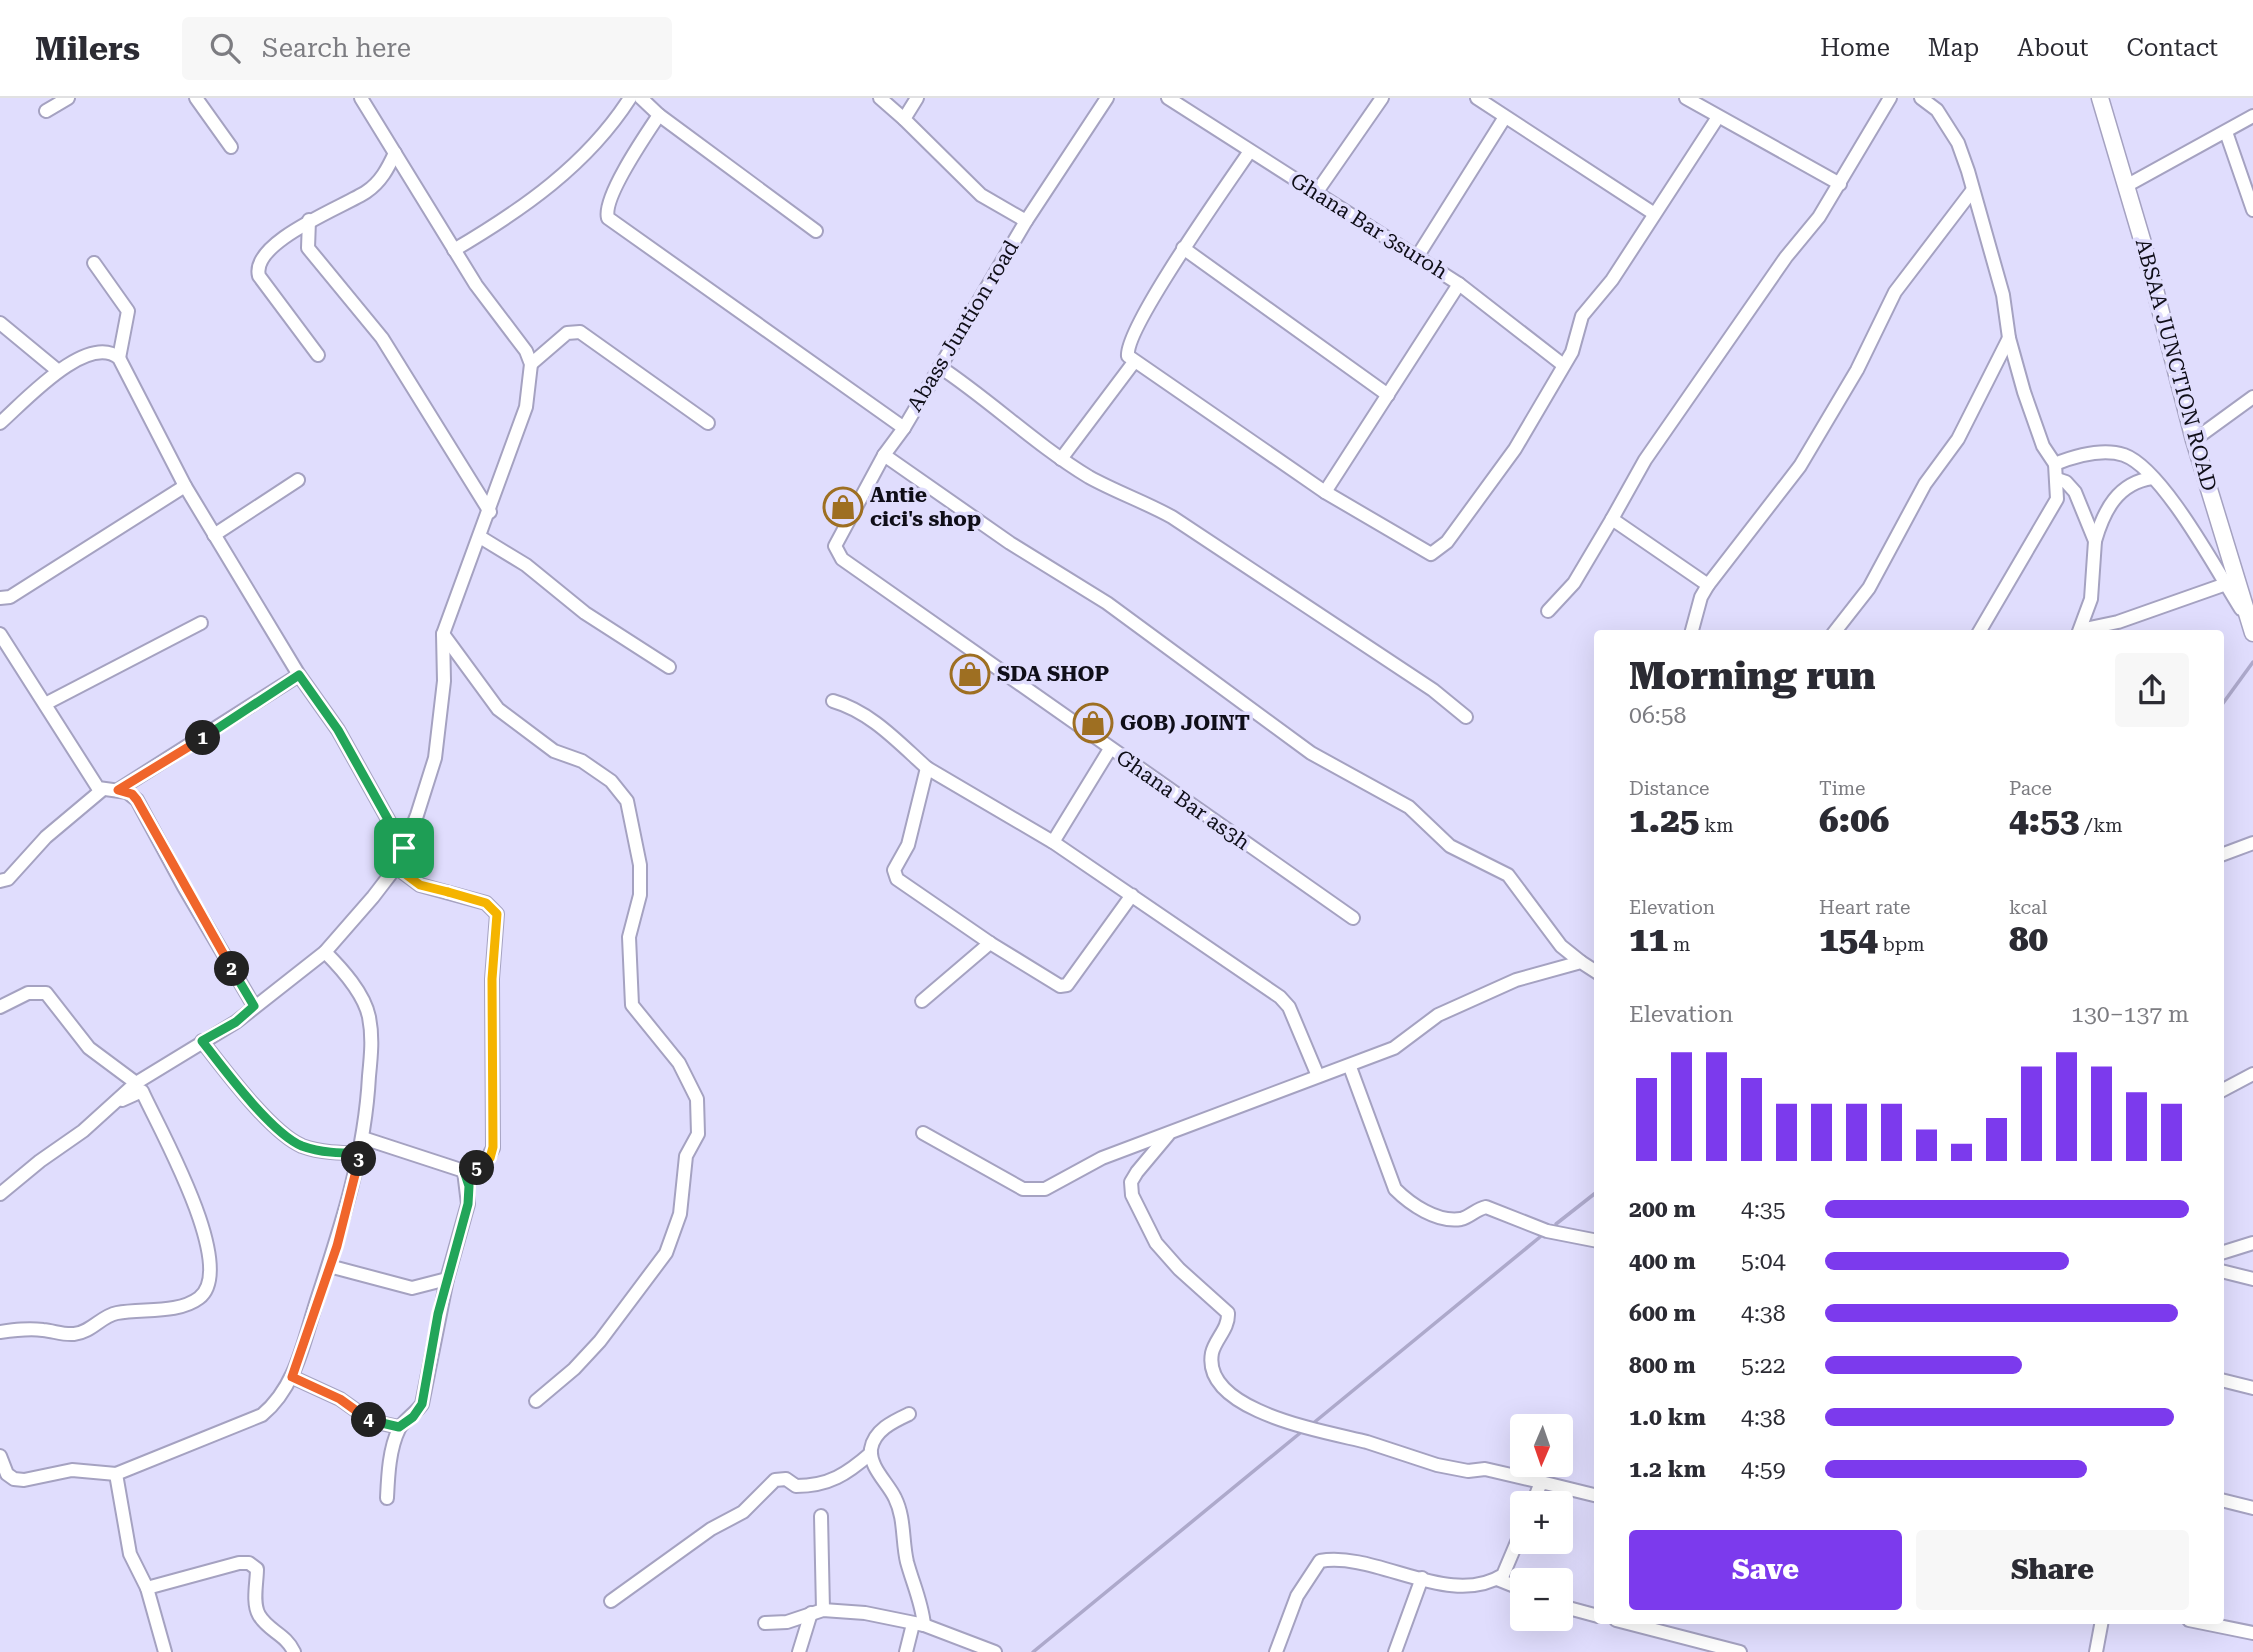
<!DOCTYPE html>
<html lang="en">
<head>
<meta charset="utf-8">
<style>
	:root { --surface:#fff; --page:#f7f7f7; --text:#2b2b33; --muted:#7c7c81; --line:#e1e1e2; --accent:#7c3aed }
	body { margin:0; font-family:"Roboto Serif",serif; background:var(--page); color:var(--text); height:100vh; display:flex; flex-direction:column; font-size:26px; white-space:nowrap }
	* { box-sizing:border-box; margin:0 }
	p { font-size:23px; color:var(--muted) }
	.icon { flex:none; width:38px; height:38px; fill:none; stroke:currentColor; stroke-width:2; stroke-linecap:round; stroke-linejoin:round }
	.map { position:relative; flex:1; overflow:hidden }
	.details { position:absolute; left:1594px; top:532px; width:630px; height:994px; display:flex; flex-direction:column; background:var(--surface); border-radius:7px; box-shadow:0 7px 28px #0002 }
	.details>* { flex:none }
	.needle { width:46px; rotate:182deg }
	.controls { position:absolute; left:1510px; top:1316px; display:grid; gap:14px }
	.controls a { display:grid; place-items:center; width:63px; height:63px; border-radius:7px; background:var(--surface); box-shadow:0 7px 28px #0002; font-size:35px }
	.pin { position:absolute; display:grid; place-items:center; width:60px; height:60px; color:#fff; margin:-30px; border-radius:14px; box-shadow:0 4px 10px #0006 }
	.km { position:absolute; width:35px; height:35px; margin:-18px; border-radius:50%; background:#222; color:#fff; font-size:19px; line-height:35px; text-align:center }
	.round { display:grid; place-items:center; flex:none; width:74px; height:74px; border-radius:7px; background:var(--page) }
	.head { display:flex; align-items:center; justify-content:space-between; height:119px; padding:0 35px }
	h1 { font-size:38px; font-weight:800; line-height:52px }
	.metrics { display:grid; grid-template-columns:repeat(3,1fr); gap:10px; height:119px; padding:7px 35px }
	.metrics div { display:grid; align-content:center }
	.metrics b { font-size:35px; font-weight:800 }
	.metrics small { font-size:19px; font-weight:400 }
	.metrics p { font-size:19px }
	.chart { height:196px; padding:14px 35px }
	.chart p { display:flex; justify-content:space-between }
	.chart svg { width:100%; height:126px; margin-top:7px; stroke:var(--accent); stroke-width:6 }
	.button { display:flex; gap:14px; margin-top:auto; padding:14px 35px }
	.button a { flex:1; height:80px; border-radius:7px; background:var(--accent); color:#fff; font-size:28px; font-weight:800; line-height:80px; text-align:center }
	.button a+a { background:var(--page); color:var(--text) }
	ul { padding:0 35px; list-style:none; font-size:23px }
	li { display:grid; grid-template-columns:112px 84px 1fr; align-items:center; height:52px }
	li i { height:18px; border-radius:9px; background:var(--accent) }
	header { display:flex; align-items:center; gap:42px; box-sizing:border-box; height:98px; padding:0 35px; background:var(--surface); border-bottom:2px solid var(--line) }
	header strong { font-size:33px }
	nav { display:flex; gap:38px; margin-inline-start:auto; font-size:24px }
	.search { width:490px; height:63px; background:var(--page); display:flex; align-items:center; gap:18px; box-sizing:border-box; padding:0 24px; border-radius:7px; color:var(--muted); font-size:26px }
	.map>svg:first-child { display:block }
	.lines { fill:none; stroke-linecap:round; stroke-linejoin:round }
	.stream { stroke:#ada9cb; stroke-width:3.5 }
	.minor-casing { stroke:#a5a2c1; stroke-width:16 }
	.tertiary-casing { stroke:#a5a2c1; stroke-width:19 }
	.minor { stroke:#fff; stroke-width:12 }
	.tertiary { stroke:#fff; stroke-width:16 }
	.split-1-casing { stroke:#fff; stroke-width:14 }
	.split-2-casing { stroke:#fff; stroke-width:14 }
	.split-3-casing { stroke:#fff; stroke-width:14 }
	.split-4-casing { stroke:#fff; stroke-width:14 }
	.split-5-casing { stroke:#fff; stroke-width:14 }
	.split-6-casing { stroke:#fff; stroke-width:14 }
	.split-7-casing { stroke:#fff; stroke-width:14 }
	.split-1 { stroke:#22a559; stroke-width:9 }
	.split-2 { stroke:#f0652b; stroke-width:9 }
	.split-3 { stroke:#22a559; stroke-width:9 }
	.split-4 { stroke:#f0652b; stroke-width:9 }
	.split-5 { stroke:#22a559; stroke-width:9 }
	.split-6 { stroke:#f5b400; stroke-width:9 }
	.split-7 { stroke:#f5b400; stroke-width:9 }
	.labels { text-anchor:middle; stroke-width:7; stroke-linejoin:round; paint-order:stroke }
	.street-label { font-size:21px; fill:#0f0e18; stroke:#e0ddfd }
	.poi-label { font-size:21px; font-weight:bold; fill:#0f0e18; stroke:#e0ddfd; text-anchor:start }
</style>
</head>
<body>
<header>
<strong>Milers</strong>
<div class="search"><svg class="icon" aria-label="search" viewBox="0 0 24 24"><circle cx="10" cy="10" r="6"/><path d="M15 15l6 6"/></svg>Search here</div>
<nav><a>Home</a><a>Map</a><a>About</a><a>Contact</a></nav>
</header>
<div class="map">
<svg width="2253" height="1554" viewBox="0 0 2253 1554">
	<rect width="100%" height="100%" fill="#e0ddfd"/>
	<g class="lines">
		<g class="stream">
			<path d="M2221,608l32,-44"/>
			<path d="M1556,1126l42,-33"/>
			<path d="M1311,1327l229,-188"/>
			<path d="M1033,1554l272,-223"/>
		</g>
		<defs>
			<g id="minor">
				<path d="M196,0l35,49"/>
				<path d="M641,0l18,17c-12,18 -57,83 -51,103l296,210"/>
				<path d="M880,0l24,21"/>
				<path d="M917,0l-13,21 77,76 45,26"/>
				<path d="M1107,0l-81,123 -122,207 -20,27 -49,91 7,13 511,359"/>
				<path d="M1168,0l291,186 103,80"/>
				<path d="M1477,0l176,115"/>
				<path d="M1686,0l154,86"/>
				<path d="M1890,0l-71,119 -33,40 -141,203 -33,59 96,66 92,-119 57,-96 38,-78 77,-101"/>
				<path d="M1921,0l16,12 21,33 10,28 35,124 6,43 15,54 19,54 12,18 2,35 -79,135"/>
				<path d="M46,13l22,-13"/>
				<path d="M659,17l157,116"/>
				<path d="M2226,34l27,78"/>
				<path d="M1250,53c-21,31 -126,178 -122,205l197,136 106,62 16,-12 68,-93 57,-97 10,-36 30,-36 106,-163"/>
				<path d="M2126,88l127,-70"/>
				<path d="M1316,95l66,-95"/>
				<path d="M309,122l-1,28 74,90 108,174"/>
				<path d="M1183,150l205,147"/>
				<path d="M454,152c68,-40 133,-85 176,-152"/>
				<path d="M1417,159l88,-140"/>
				<path d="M94,165l34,48 -9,47"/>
				<path d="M0,225l57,47"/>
				<path d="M318,257l-59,-79c-9,-34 84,-69 107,-84 15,-10 22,-24 29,-39"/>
				<path d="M531,266l36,-31 13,-1 128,91"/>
				<path d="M940,269c51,34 96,78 149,110 27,15 56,25 83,40l261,173 33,27"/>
				<path d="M0,325c24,-21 87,-91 119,-65l66,128 114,189 39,55 66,118"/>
				<path d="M2194,342l59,-43"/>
				<path d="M884,357l126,88 97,60 204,150 98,54 41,39 58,29 53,71 20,16"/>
				<path d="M1061,361l73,-97"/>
				<path d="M2055,366c20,-8 47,-16 69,-9 39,14 94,118 117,154"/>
				<path d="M2057,381l9,3 9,10 20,49 -4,58 -13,35"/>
				<path d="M1325,394l134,-208"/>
				<path d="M214,437l84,-55"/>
				<path d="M480,439l46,28 59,48 84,54"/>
				<path d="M2095,443c9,-31 23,-58 57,-63"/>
				<path d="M0,500l10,-1 175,-111"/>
				<path d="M1548,513l26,-28 38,-64"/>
				<path d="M2080,532l38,-8 108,-38"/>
				<path d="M0,536l98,154 29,4 10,8 47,87 70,119"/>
				<path d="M443,536l55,75 56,42 28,10 29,20 16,20 13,64v30l-11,42 3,68 47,58 18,36 1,35 -12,22 -6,58 -14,39 -66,88 -26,28 -38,32"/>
				<path d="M1691,536l10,-37 7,-12"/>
				<path d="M1833,536l36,-46 56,-104 33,-45 51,-101"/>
				<path d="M833,603c38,11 65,41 94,67"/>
				<path d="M47,605l154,-80"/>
				<path d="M118,692l181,-115"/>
				<path d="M1053,744l57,-93"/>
				<path d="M2221,757l32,-12"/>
				<path d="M0,783l8,-2 38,-42 56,-47"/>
				<path d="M1132,797l-65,90 -7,1 -70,-43 -93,-64 -3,-9 14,-25 19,-77 126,74 227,155 9,10 29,69"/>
				<path d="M922,903l68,-58"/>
				<path d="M0,909l28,-14h18l43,55 47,35"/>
				<path d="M202,943c21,27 69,92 100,105 19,7 39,7 58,7"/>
				<path d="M1350,969l45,122c15,15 42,34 66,30 9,-2 15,-10 25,-12l61,24 51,10"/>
				<path d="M2221,993l32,-17"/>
				<path d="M923,1035l100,56h22l57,-31 292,-110 44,-33 78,-35 65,-18 17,11"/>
				<path d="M1168,1037l-31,37 -6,10 1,13 24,48 23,26 49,44c1,16 -13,26 -16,40 -11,59 116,79 155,89l70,23 31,6 17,-2 56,13"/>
				<path d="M363,1040l101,33 20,-6 9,-17 -1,-169 5,-65 -11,-11 -66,-18 -24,-18"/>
				<path d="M0,1096l40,-33 43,-30 53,-48 100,-61 89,-70 48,-55 23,-30 21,-52 18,-57 9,-77 -1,-47 83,-227 5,-43 -5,-13 -50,-66 -115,-187"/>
				<path d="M2221,1155l32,-10"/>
				<path d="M329,1168l83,22 35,-9 21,-75 -4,-33"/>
				<path d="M2221,1173l32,8"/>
				<path d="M0,1234c14,-2 28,-4 43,-2 11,1 20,5 31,4 18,-2 27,-18 43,-21 25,-5 61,1 82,-15 40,-30 -41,-171 -57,-207l-20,9"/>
				<path d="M292,1279l48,22 31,22 28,6"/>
				<path d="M2221,1282l32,8"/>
				<path d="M909,1316c-15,7 -35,16 -38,35 -2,18 17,34 24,49 10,20 7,43 12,64 6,22 15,41 17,63"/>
				<path d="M0,1358l7,18 7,5 10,1 48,-10 44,4"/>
				<path d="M387,1400c1,-21 2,-49 12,-69 4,-8 17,-16 23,-25l25,-125"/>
				<path d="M2221,1402l32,8"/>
				<path d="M1533,1405l8,-21 57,14"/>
				<path d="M821,1418l2,94"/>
				<path d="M1497,1481l25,10"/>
				<path d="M147,1490l18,64"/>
				<path d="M611,1503l100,-72 32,-17 32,-32 11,-1 10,7c33,0 51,-12 75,-33"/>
				<path d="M1561,1508l37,10"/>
				<path d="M1616,1522l124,32"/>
				<path d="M2189,1522l64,13"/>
				<path d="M765,1525l22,-1 36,-12 42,3 59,12 71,27"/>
				<path d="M294,1554c-8,-18 -26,-21 -35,-37 -7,-12 -2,-33 -2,-46l-8,-6h-10l-92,25 -17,-34 -14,-80 146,-59c35,-29 42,-76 56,-118 24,-73 47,-144 51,-221 2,-20 4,-39 0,-59 -5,-24 -27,-48 -44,-65"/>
				<path d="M799,1554l12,-39"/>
				<path d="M906,1554l7,-28"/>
				<path d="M1276,1554l21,-56 23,-35c57,-10 129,48 183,14l19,-45"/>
				<path d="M1395,1554l27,-74"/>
				<path d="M2096,1554l6,-32"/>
			</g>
			<path id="tertiary" d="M2100,0l43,145 51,197 59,193"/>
		</defs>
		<use href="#minor" class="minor-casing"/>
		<use href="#tertiary" class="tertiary-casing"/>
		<use href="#minor" class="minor"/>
		<use href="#tertiary" class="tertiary"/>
	</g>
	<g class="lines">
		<defs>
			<path id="split-1" d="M203,640l96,-63 39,55 66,118"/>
			<path id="split-2" d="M203,640l-85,52 14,4 5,6 95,169"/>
			<path id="split-3" d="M232,871l22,37 -18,16 -34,19c21,27 69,92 100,105 19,7 38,7 58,7l-1,6"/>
			<path id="split-4" d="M359,1061l-22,87 -45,131 48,22 29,21"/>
			<path id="split-5" d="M369,1322l30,7 14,-10 9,-13 16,-90 30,-110 1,-18 -5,-15 13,-3"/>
			<path id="split-6" d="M448,794l38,11 11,11 -5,65 1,168 -3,11 -13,10"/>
			<path id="split-7" d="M404,750l-8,19 24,18 28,7"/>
		</defs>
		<use href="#split-1" class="split-1-casing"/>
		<use href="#split-2" class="split-2-casing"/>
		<use href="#split-3" class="split-3-casing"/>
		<use href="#split-4" class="split-4-casing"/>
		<use href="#split-5" class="split-5-casing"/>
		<use href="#split-6" class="split-6-casing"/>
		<use href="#split-7" class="split-7-casing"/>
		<use href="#split-1" class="split-1"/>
		<use href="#split-2" class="split-2"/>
		<use href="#split-3" class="split-3"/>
		<use href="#split-4" class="split-4"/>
		<use href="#split-5" class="split-5"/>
		<use href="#split-6" class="split-6"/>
		<use href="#split-7" class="split-7"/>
	</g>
	<defs>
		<symbol id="shop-ring" viewBox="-11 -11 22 22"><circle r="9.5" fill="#e0ddfd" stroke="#9e6f22" stroke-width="1.5"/><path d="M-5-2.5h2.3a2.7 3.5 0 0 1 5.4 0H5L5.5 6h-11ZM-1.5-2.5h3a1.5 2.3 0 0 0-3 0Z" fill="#9e6f22"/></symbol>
	</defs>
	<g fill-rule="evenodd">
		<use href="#shop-ring" x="821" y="387" width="44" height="44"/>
		<use href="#shop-ring" x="948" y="554" width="44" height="44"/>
		<use href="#shop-ring" x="1071" y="603" width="44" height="44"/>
	</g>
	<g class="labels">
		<g class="street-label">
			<text transform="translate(1369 128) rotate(32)" y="7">Ghana Bar 3suroh</text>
			<text transform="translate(963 228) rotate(-59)" y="7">Abass Juntion road</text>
			<text transform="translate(2176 267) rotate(75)" y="7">ABSAA JUNCTION ROAD</text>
			<text transform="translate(1183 702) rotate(35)" y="7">Ghana Bar as3h</text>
		</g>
		<g class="poi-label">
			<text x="870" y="404">Antie<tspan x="870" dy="24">cici's shop</tspan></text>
			<text x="997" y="583">SDA SHOP</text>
			<text x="1120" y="632">GOB) JOINT</text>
		</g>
	</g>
</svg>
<div class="controls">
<a><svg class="needle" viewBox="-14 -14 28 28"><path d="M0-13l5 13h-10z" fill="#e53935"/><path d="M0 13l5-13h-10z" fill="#7c7c81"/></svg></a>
<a>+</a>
<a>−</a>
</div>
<div class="pin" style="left:404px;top:750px;background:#1e9e55"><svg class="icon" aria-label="arrive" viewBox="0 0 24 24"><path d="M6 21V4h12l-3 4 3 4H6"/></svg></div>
<b class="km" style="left:203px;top:640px">1</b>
<b class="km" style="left:232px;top:871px">2</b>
<b class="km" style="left:359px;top:1061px">3</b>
<b class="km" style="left:369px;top:1322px">4</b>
<b class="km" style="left:477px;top:1070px">5</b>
<section class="details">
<div class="head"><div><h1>Morning run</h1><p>06:58</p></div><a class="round"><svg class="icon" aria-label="share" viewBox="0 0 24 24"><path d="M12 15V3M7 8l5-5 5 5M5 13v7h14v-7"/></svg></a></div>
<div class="metrics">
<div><p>Distance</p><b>1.25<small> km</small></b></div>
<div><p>Time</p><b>6:06</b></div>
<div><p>Pace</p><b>4:53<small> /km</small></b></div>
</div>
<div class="metrics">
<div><p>Elevation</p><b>11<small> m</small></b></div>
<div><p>Heart rate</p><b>154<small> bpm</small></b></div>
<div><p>kcal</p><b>80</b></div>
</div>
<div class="chart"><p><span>Elevation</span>130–137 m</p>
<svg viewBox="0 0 160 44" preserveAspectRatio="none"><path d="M5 44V15M15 44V6M25 44V6M35 44V15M45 44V24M55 44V24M65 44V24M75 44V24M85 44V33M95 44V38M105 44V29M115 44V11M125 44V6M135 44V11M145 44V20M155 44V24"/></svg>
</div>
<ul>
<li><b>200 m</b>4:35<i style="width:100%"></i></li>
<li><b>400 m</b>5:04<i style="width:67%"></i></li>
<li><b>600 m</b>4:38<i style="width:97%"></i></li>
<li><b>800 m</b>5:22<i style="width:54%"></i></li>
<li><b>1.0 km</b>4:38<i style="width:96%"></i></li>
<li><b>1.2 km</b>4:59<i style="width:72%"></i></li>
</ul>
<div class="button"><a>Save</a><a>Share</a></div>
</section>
</div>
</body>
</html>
